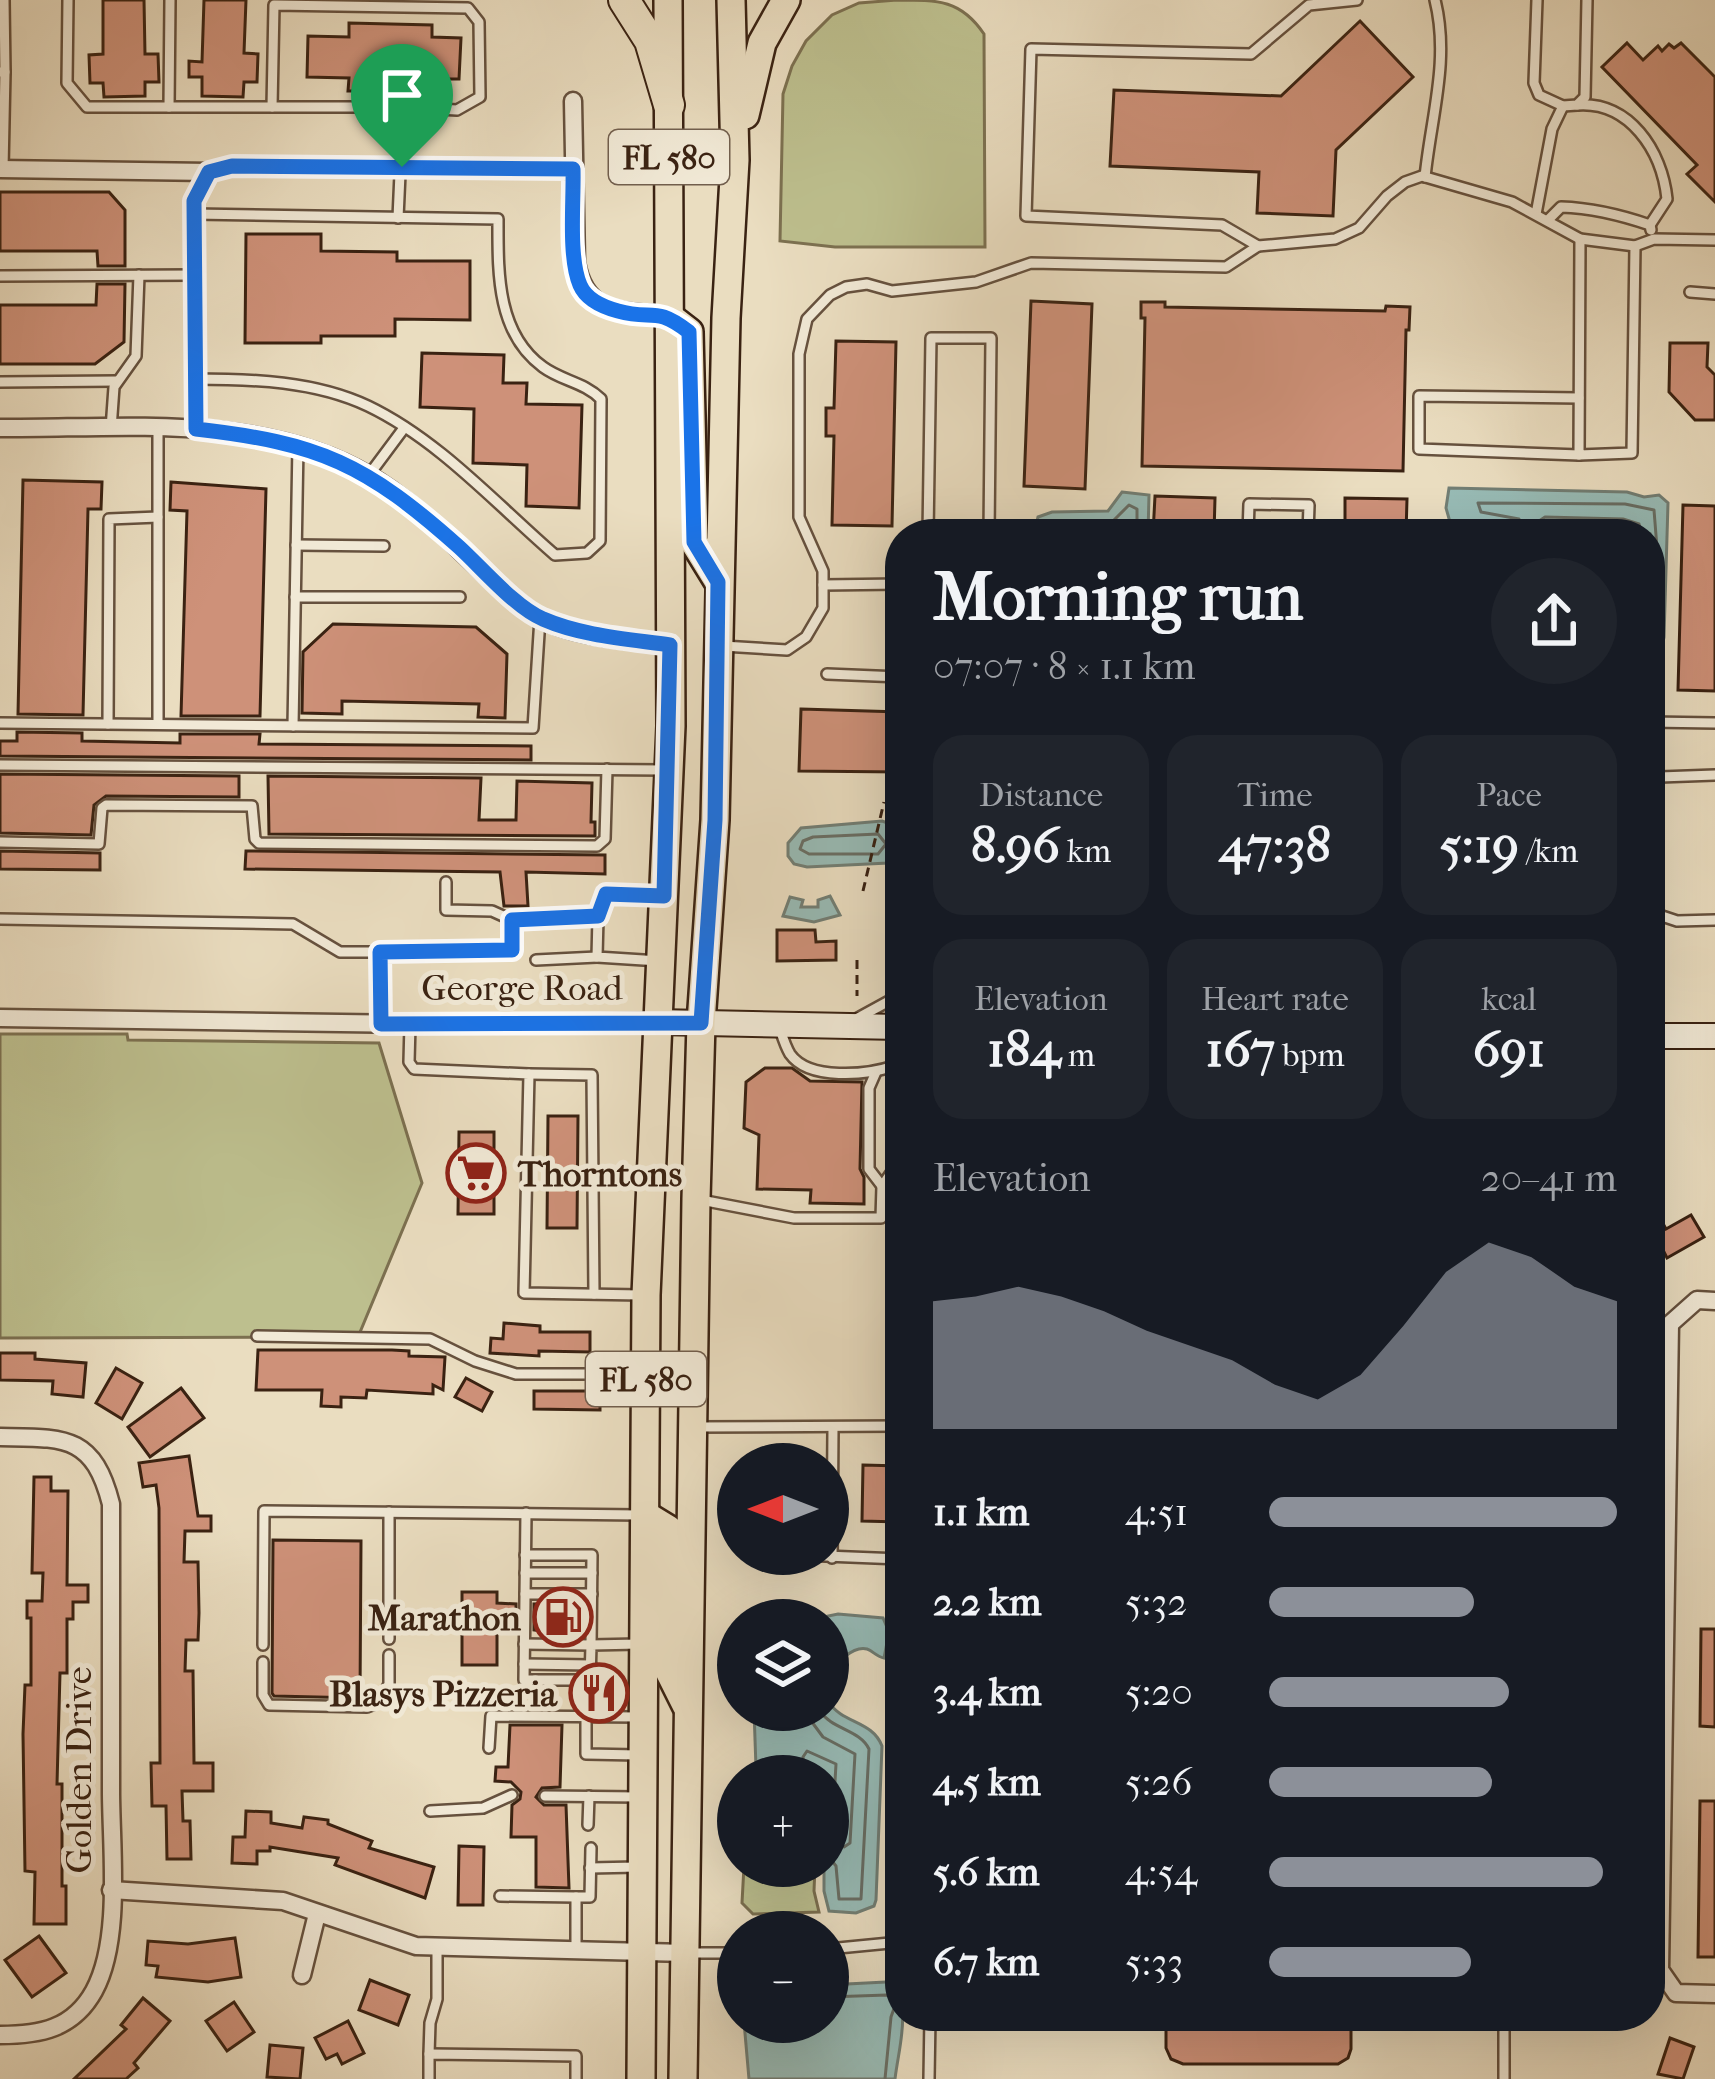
<!DOCTYPE html>
<html lang="en">
<head>
<meta charset="utf-8">
<style>
	:root { --surface:#171b24; --page:#20242c; --text:#f1f3f6; --muted:#9ea1a6; --accent:#8c9099 }
	body { margin:0; font-family:"IM FELL French Canon",serif; background:var(--page); color:var(--text); height:100vh; display:flex; flex-direction:column; font-size:45px; white-space:nowrap }
	* { box-sizing:border-box; margin:0 }
	p { font-size:39px; color:var(--muted) }
	.icon { flex:none; width:66px; height:66px; fill:none; stroke:currentColor; stroke-width:2; stroke-linecap:round; stroke-linejoin:round }
	.map { position:relative; flex:1; overflow:hidden }
	.panel { position:absolute; left:885px; top:519px; width:780px; height:1512px; display:flex; flex-direction:column; background:var(--surface); border-radius:48px; box-shadow:0 12px 48px #0002 }
	.panel>* { flex:none }
	.needle { width:78px; rotate:270deg }
	.fabs { position:absolute; left:717px; top:1443px; display:grid; gap:24px }
	.fabs a { display:grid; place-items:center; width:132px; height:132px; border-radius:50%; background:var(--surface); box-shadow:0 12px 48px #0002; font-size:60px }
	.pin { position:absolute; display:grid; place-items:center; width:102px; height:102px; color:#fff; margin:-123px -51px; border-radius:50% 50% 50% 0; rotate:-45deg; box-shadow:0 0 12px #0007 }
	.pin .icon { rotate:45deg }
	.round { display:grid; place-items:center; flex:none; width:126px; height:126px; border-radius:63px; background:var(--page) }
	.head { display:flex; align-items:center; justify-content:space-between; height:204px; padding:0 48px }
	h1 { font-size:66px; font-weight:700; line-height:90px }
	.figures { display:grid; grid-template-columns:repeat(3,1fr); gap:18px; height:204px; padding:12px 48px }
	.figures div { display:grid; align-content:center; border-radius:30px; background:var(--page); text-align:center }
	.figures b { font-size:51px; font-weight:700 }
	.figures small { font-size:33px; font-weight:400 }
	.figures p { font-size:33px }
	.chart { height:336px; padding:24px 48px }
	.chart p { display:flex; justify-content:space-between }
	.chart svg { width:100%; height:216px; margin-top:12px; fill:var(--accent); opacity:.7 }
	ul { padding:0 48px; list-style:none; font-size:39px }
	li { display:grid; grid-template-columns:192px 144px 1fr; align-items:center; height:90px }
	li i { height:30px; border-radius:15px; background:var(--accent) }
	.map>svg:first-child { display:block }
	.green { fill:#bdbf8e; stroke:#7c7050; stroke-width:3 }
	.water { fill:#98bbb5; stroke:#727e74; stroke-width:3 }
	.lines { fill:none; stroke-linecap:round; stroke-linejoin:round }
	.shore { stroke:#696e64; stroke-width:3 }
	.building { fill:#ce9179; stroke:#3a2212; stroke-width:3 }
	.lane-casing { stroke:#66513e; stroke-width:14 }
	.street-casing { stroke:#66513e; stroke-width:21 }
	.secondary-casing { stroke:#3a2212; stroke-width:28 }
	.primary-casing { stroke:#3a2212; stroke-width:32 }
	.highway-casing { stroke:#3a2212; stroke-width:34 }
	.path { stroke:#3a2212; stroke-width:3; stroke-dasharray:9 6; stroke-linecap:butt }
	.lane { stroke:#f1e9d6; stroke-width:9 }
	.street { stroke:#f1e9d6; stroke-width:16 }
	.secondary { stroke:#f1e9d6; stroke-width:24 }
	.primary { stroke:#eaddc0; stroke-width:27 }
	.highway { stroke:#eaddc0; stroke-width:30 }
	.route-casing { stroke:#fff; stroke-width:24 }
	.route { stroke:#1a73e8; stroke-width:15 }
	.labels { text-anchor:middle; stroke-width:10; stroke-linejoin:round; paint-order:stroke }
	.shield { fill:#f1e9d6; stroke:#715e4d; stroke-width:3 }
	.shield-label { font-size:33px; font-weight:bold; fill:#3a2212 }
	.street-label { font-size:36px; fill:#3a2212; stroke:#f1e9d6 }
	.poi-label { font-size:36px; font-weight:bold; fill:#3a2212; stroke:#f1e9d6; text-anchor:end }
</style>
</head>
<body>
<div class="map">
<svg width="1715" height="2079" viewBox="0 0 1715 2079">
	<rect width="100%" height="100%" fill="#eaddc0"/>
	<filter id="stains"><feTurbulence type="fractalNoise" baseFrequency=".00167" numOctaves="4"/><feColorMatrix values="0 0 0 0 .2 0 0 0 0 .09 0 0 0 0 .02 0 0 0 .5 -.17"/></filter>
	<radialGradient id="worn" r=".72"><stop offset=".6" stop-color="#630" stop-opacity="0"/><stop offset="1" stop-color="#630" stop-opacity=".3"/></radialGradient>
	<g class="green">
		<path d="M897,0c42,0 64,0 87,34l1,213h-150l-55,-6 3,-147 9,-28 14,-25 26,-26 27,-12z"/>
		<path d="M0,1034h127l1,6 251,3 43,140 -64,154 -358,1z"/>
		<path d="M744,1866h71l-1,25 5,21 -66,2 -11,-11z"/>
	</g>
	<g class="water">
		<path d="M1449,488l178,4 17,5 15,-2 9,8 -4,134 -7,39 -7,6v-148l-96,-6 -30,2 -74,-8 -4,-14z"/>
		<path d="M1122,492l27,3 -1,39h-114l4,-17 14,-5 56,-1z"/>
		<path d="M882,821c19,6 16,28 6,42l-81,4 -13,-3 -6,-8v-13l13,-15z"/>
		<path d="M830,896l10,19 -26,7 -31,-6 7,-19 13,3 -2,7h17v-7z"/>
		<path d="M838,1614l45,4 6,14 -5,26c-7,-1 -11,-7 -17,-9 -14,-4 -33,16 -39,25v-54h-19z"/>
		<path d="M828,1701c14,23 44,19 54,45l-6,154 -2,6 -18,7 -27,-2 -5,-20v-25h4v-90h-62l-10,-8 -2,-58h74z"/>
		<path d="M886,1982h7c18,29 6,64 2,97h-146l-5,-57h84v-37z"/>
	</g>
	<g class="lines">
		<g class="shore">
			<path d="M1045,534l10,-10 56,-1 18,-18 8,4v25"/>
			<path d="M1525,534l-6,-15 -38,-7 -3,-9 147,1 29,6 3,38 -7,103"/>
			<path d="M1540,534l-1,-13 6,-4 78,2 16,5 3,10"/>
			<path d="M878,834l8,10 -8,10h-69l-9,-5 3,-8 10,-4z"/>
			<path d="M803,1710l20,27 32,17 -5,89 -6,4 -16,-7"/>
			<path d="M819,1710c13,20 40,19 50,39l-8,150h-22l-3,-33 -8,-10"/>
			<path d="M805,1776l-2,-19 4,-6 29,13 -3,52 -5,5"/>
			<path d="M828,1997l59,-2 10,5 -6,17 -6,62"/>
		</g>
	</g>
	<g class="building">
		<path d="M103,0h41l1,54h13l1,28h-14v14l-41,1 -1,-14h-13l-1,-28 14,-1z"/>
		<path d="M204,0h42l-2,53 14,1 -1,28h-13l-1,15 -41,-1v-19h-13v-16l13,1z"/>
		<path d="M1360,21l53,56 -77,73 -3,66 -76,-3 2,-41 -149,-6 4,-76 167,6z"/>
		<path d="M349,23l83,2v12l29,1 -2,41h-27l-1,13h-14l1,-13 -56,-2v14h-14l1,-13 -42,-1 1,-41 41,1z"/>
		<path d="M1627,43l16,17 15,-14 4,5 7,-7 5,4 7,-5 34,34v125l-28,-28 10,-9 -95,-98z"/>
		<path d="M0,192h109l16,18v56h-27l-1,-15h-97z"/>
		<path d="M246,234h75v17l76,1v9h73v59l-75,-1v17h-74v7h-76z"/>
		<path d="M97,284h28l-1,58 -29,22h-95v-59h96z"/>
		<path d="M1031,301l61,3 -7,185 -61,-3z"/>
		<path d="M1141,302h24v5l220,4 1,-5 24,1 -1,23h-3l-3,141 -261,-5 3,-148h-4z"/>
		<path d="M836,341l60,1 -4,184 -60,-1 2,-89h-8v-28h8z"/>
		<path d="M1670,343h38l-1,24 8,8v45h-20l-26,-28z"/>
		<path d="M422,353l82,2 -1,28h24l-1,21 56,1 -3,103 -53,-2 1,-41 -54,-2 1,-54 -54,-2z"/>
		<path d="M23,480l79,2 -1,27h-13l-5,206 -65,-1z"/>
		<path d="M171,482l95,7 -6,227h-79l6,-205 -17,-1z"/>
		<path d="M1155,496l60,2 -1,36h-61z"/>
		<path d="M1345,498l62,1 -1,35h-61z"/>
		<path d="M1683,505l32,1v185l-37,-1z"/>
		<path d="M333,624l143,3 31,27 -2,64 -27,-1 1,-13 -137,-3v13l-40,-1 1,-61z"/>
		<path d="M801,709l99,3v60l-101,-1z"/>
		<path d="M17,732l65,1v8l98,2v-9h80l-1,10 272,2v14l-531,-4v-15h17z"/>
		<path d="M0,774l239,2v21l-133,-1 -12,9 -3,30 -91,-2z"/>
		<path d="M268,776l213,2 -2,42h37l1,-39 75,2 -1,39h4v14l-326,-2z"/>
		<path d="M0,851l100,2v17l-100,-1z"/>
		<path d="M246,851l359,4v19l-79,-2 2,34h-24l-4,-34 -255,-3z"/>
		<path d="M777,930h38l1,12 20,-1v19l-59,1z"/>
		<path d="M765,1068h27l18,13 52,1 -2,87 4,8v27l-54,-1 1,-13 -54,-1 2,-54 -15,-7 2,-46z"/>
		<path d="M548,1116h30l-1,112h-30z"/>
		<path d="M459,1132h35v82h-36z"/>
		<path d="M1691,1215l13,22 -37,21 -17,-34 10,-6 6,11z"/>
		<path d="M504,1323l36,3v6h50v20l-51,-1v5l-49,-3 1,-15 12,1z"/>
		<path d="M258,1350h134l17,1v5l36,1 -2,33 -10,-5v9l-66,-4 -1,8 -25,-1v10l-20,-1 1,-16h-66z"/>
		<path d="M0,1353h35v6l51,4 -3,34 -31,-3 1,-13 -53,-1z"/>
		<path d="M116,1368l26,15 -20,36 -26,-16z"/>
		<path d="M466,1378l26,14 -10,19 -27,-14z"/>
		<path d="M181,1388l23,30 -54,39 -22,-30z"/>
		<path d="M534,1391h66v19l-66,-1z"/>
		<path d="M189,1456l9,60h13v15h-26l-1,31h14l1,51 -1,27h-12l-1,31h8l1,92h19v28h-31l1,30h7l1,38h-24l-1,-53h-14l-1,-43h9l-1,-255 -3,-23 -13,2 -4,-24z"/>
		<path d="M863,1465l37,1v56l-38,-1z"/>
		<path d="M34,1477h17v14h17l-1,94h21v17h-15v17h-6v54h-7l-3,111h5v102h4v38h-32l1,-52 -10,-1 -2,-137 2,-49h6v-67h-4v-17h15l1,-28h-11z"/>
		<path d="M273,1540l88,1 -1,157 -86,-2 -2,-3z"/>
		<path d="M462,1592h35v11l19,1v26h-19v35h-35z"/>
		<path d="M576,1603l-1,33 -41,-6v-26z"/>
		<path d="M1701,1629h14v98l-15,-1z"/>
		<path d="M510,1725h52l-2,62 -18,1 -6,9 8,8h22l3,83 -33,-1v-50h-25l1,-32 8,-6 1,-7 -10,-10 -16,-1 1,-14h12z"/>
		<path d="M1700,1801h15v156h-17z"/>
		<path d="M246,1811l25,1v11l31,5 2,-11 24,3v4l44,17 -3,7 65,19 -9,31 -90,-33 3,-7 -68,-11v4h-13v13l-25,-1 1,-26h12z"/>
		<path d="M459,1846l25,1 -1,58h-25z"/>
		<path d="M39,1936l27,37 -34,24 -27,-37z"/>
		<path d="M235,1938l6,39 -33,5 -52,-5 2,-11 -12,-1 2,-24 40,3z"/>
		<path d="M370,1980l39,15 -11,30 -39,-15z"/>
		<path d="M143,1998l27,23 -36,42 4,5 -12,11h-52l52,-50 -5,-4z"/>
		<path d="M234,2002l20,30 -27,19 -21,-30z"/>
		<path d="M1166,2016h185v33l-3,9 -10,6h-155l-12,-5 -5,-11z"/>
		<path d="M348,2021l16,32 -22,11 -5,-10 -11,5 -11,-21z"/>
		<path d="M1670,2038l24,9 -11,32 -25,-5z"/>
		<path d="M270,2045l33,3 -3,31 -33,-2z"/>
	</g>
	<g class="lines">
		<defs>
			<g id="lane">
				<path d="M4,0l1,72"/>
				<path d="M68,0l-1,83 20,24h316l-5,111"/>
				<path d="M1537,0l-3,83 5,12 24,11 14,-1 8,-8 2,-97"/>
				<path d="M0,72h5l-2,97"/>
				<path d="M1577,105c52,-4 85,45 90,94l-17,26"/>
				<path d="M169,107l1,-107"/>
				<path d="M272,107l2,-102 194,3 11,14 1,75 -23,13 -54,-3"/>
				<path d="M1425,177c6,-60 25,-117 10,-177"/>
				<path d="M194,214l304,5c0,52 -2,114 45,148 19,14 41,15 58,32l-1,142 -13,12 -32,2c-59,-51 -116,-115 -187,-149 -53,-25 -115,-27 -173,-27"/>
				<path d="M1536,214l16,-85 11,-23"/>
				<path d="M1548,220l13,-13c30,1 60,8 89,18l1,5"/>
				<path d="M1580,239l-1,216 53,-2 3,-207"/>
				<path d="M1258,246l77,-7 24,-11 28,-32 18,-14 17,-6 90,26 68,37 55,7 19,-7 61,1"/>
				<path d="M0,276l195,-1"/>
				<path d="M1690,292l25,2"/>
				<path d="M0,382l117,-1"/>
				<path d="M111,429l3,-42 22,-31 3,-81"/>
				<path d="M158,429v295"/>
				<path d="M1579,455l-160,-6v-53l160,2"/>
				<path d="M369,475l35,-47"/>
				<path d="M928,534l3,-196h60l-2,196"/>
				<path d="M1248,534l1,-30 60,1 -1,29"/>
				<path d="M296,545l88,1"/>
				<path d="M823,585l77,-1"/>
				<path d="M295,597h165"/>
				<path d="M723,646l64,4 19,-13 17,-29v-37l-24,-54v-163l8,-35 23,-24 16,-8 21,-3 25,7 84,-9 55,-19 195,4 32,-21 -36,-21 -196,-9 5,-167 220,5 58,-49 48,-5"/>
				<path d="M827,674l73,3"/>
				<path d="M1650,722l65,1"/>
				<path d="M0,723l533,5 7,-110"/>
				<path d="M108,724l1,-205 49,-2"/>
				<path d="M293,726l5,-281"/>
				<path d="M0,765l664,5"/>
				<path d="M1650,786l10,-9 55,-2"/>
				<path d="M0,842l99,2 3,-36 4,-3 146,1 3,33 4,4 338,3 8,-7 2,-70"/>
				<path d="M446,882v28l46,1 20,9 86,-3 8,-23 52,1"/>
				<path d="M1650,912l27,9 38,-1"/>
				<path d="M598,917l-1,40 62,4"/>
				<path d="M0,919l293,5 47,28h40"/>
				<path d="M536,960l61,-3"/>
				<path d="M858,1018l42,-23"/>
				<path d="M381,1023l-1,-71 132,-2v-30"/>
				<path d="M410,1024l-1,38 5,7 115,5 -5,219 117,2"/>
				<path d="M779,1026c3,9 6,20 11,28 19,27 77,21 104,12l6,-31"/>
				<path d="M876,1072l-7,16v81l13,17 18,-26"/>
				<path d="M529,1074l63,1 2,219"/>
				<path d="M701,1200l93,18h87l1,-32"/>
				<path d="M257,1336l173,3 45,22 41,13h124"/>
				<path d="M695,1427l205,-1"/>
				<path d="M389,1512v127"/>
				<path d="M526,1513l-2,167h66l1,-35 48,-1"/>
				<path d="M776,1554l124,5"/>
				<path d="M832,1558l1,-130"/>
				<path d="M525,1573h67"/>
				<path d="M525,1594h67"/>
				<path d="M524,1644l67,1 1,-90h-67"/>
				<path d="M263,1645l1,-134 375,4"/>
				<path d="M263,1662v33l6,10 98,2 13,-5 9,-18v-29"/>
				<path d="M524,1664l67,1"/>
				<path d="M586,1716v38l52,1"/>
				<path d="M489,1748l2,-32 149,1"/>
				<path d="M545,1796l93,1"/>
				<path d="M430,1811l53,-3 29,-13"/>
				<path d="M588,1825l1,-29"/>
				<path d="M590,1868l47,-1"/>
				<path d="M500,1896l76,1"/>
				<path d="M828,1949l72,-7"/>
				<path d="M576,1951v-54h14l1,-49"/>
				<path d="M689,1953h49"/>
				<path d="M429,2054l1,-31 7,-24v-52"/>
				<path d="M429,2079v-25l147,2v23"/>
				<path d="M929,2079l1,-63"/>
				<path d="M1504,2079v-63"/>
			</g>
			<g id="street">
				<path d="M573,101l3,161c9,53 46,50 91,53"/>
				<path d="M0,169l209,3"/>
				<path d="M0,428c120,1 260,-16 368,47 64,37 108,100 169,141 32,21 95,24 133,29"/>
				<path d="M196,429l-2,-228 15,-29 23,-6 341,3"/>
				<path d="M0,1018l410,6 247,-2"/>
				<path d="M1715,1301l-18,-1 -27,24 -10,646 16,23 39,1"/>
				<path d="M0,1437c64,1 93,-3 111,67 0,95 0,191 0,287 0,58 11,149 -17,200 -21,38 -54,44 -94,44"/>
				<path d="M111,1890l172,11 133,45 270,7"/>
				<path d="M302,1975l15,-61"/>
			</g>
			<g id="secondary">
				<path d="M657,1022l243,5"/>
				<path d="M1650,1036h65"/>
			</g>
			<g id="primary">
				<path d="M745,115l17,-72 24,-43"/>
				<path d="M667,315l22,17 5,210 24,39"/>
				<path d="M645,1515l23,14 -3,134 21,42"/>
				<path d="M641,2079l5,-784 25,-569 -3,-726"/>
				<path d="M683,2079l13,-880 5,-176 14,-203 11,-502 9,-158 -4,-160"/>
			</g>
			<path id="highway" d="M624,0l26,41 19,64"/>
		</defs>
		<use href="#lane" class="lane-casing"/>
		<use href="#street" class="street-casing"/>
		<use href="#secondary" class="secondary-casing"/>
		<use href="#primary" class="primary-casing"/>
		<use href="#highway" class="highway-casing"/>
		<g class="path">
			<path d="M863,891l21,-89"/>
			<path d="M857,960v36"/>
		</g>
		<use href="#lane" class="lane"/>
		<use href="#street" class="street"/>
		<use href="#secondary" class="secondary"/>
		<use href="#primary" class="primary"/>
		<use href="#highway" class="highway"/>
	</g>
	<g class="lines">
		<defs>
			<path id="route" d="M232,166l341,3c1,31 -5,88 7,116 6,14 23,22 38,26 35,10 36,-6 71,21l5,210 24,40 -3,238 -14,203 -320,1 -1,-72 132,-2v-30l86,-4 8,-22 58,2 6,-251c-42,-6 -88,-9 -127,-26 -27,-11 -61,-51 -84,-72 -93,-83 -139,-104 -263,-118l-2,-228 15,-29z"/>
		</defs>
		<use href="#route" class="route-casing"/>
		<use href="#route" class="route"/>
	</g>
	<defs>
		<symbol id="supermarket-ring" viewBox="-11 -11 22 22"><circle r="9.5" fill="#f1e9d6" stroke="#8f2418" stroke-width="1.5"/><path d="M-6-5.5h2.5l.6 2H6L4.5 2H-2.5L-4.4-4H-6ZM-1.5 3.2a1.3 1.3 0 1 0 .1 0ZM3 3.2a1.3 1.3 0 1 0 .1 0Z" fill="#8f2418"/></symbol>
		<symbol id="fuel-ring" viewBox="-11 -11 22 22"><circle r="9.5" fill="#f1e9d6" stroke="#8f2418" stroke-width="1.5"/><path d="M-5.5-6h7V0h2V4h1.3V-2.5L3-4.5l.8-.8L6-3V5H2.5V1h-1V6h-7ZM-4.2-4.7v3.2H.2V-4.7Z" fill="#8f2418"/></symbol>
		<symbol id="restaurant-ring" viewBox="-11 -11 22 22"><circle r="9.5" fill="#f1e9d6" stroke="#8f2418" stroke-width="1.5"/><path d="M-5-6h1v4h1v-4h1v4h1v-4h1v5L-1.5 .5V6h-2V.5L-5-1ZM5-6V6H3V1.5H1.5Q1.5-4 5-6Z" fill="#8f2418"/></symbol>
	</defs>
	<g fill-rule="evenodd">
		<use href="#supermarket-ring" x="443" y="1140" width="66" height="66"/>
		<use href="#fuel-ring" x="530" y="1584" width="66" height="66"/>
		<use href="#restaurant-ring" x="566" y="1660" width="66" height="66"/>
	</g>
	<g class="labels">
		<g class="shield">
			<rect x="609" y="130" width="120" height="54" rx="9"/>
			<rect x="586" y="1352" width="120" height="54" rx="9"/>
		</g>
		<g class="shield-label">
			<text x="669" y="169">FL 580</text>
			<text x="646" y="1391">FL 580</text>
		</g>
		<g class="street-label">
			<text x="522" y="1000">George Road</text>
			<text transform="translate(78 1770) rotate(-90)" y="13">Golden Drive</text>
		</g>
		<g class="poi-label">
			<text x="518" y="1186" text-anchor="start">Thorntons</text>
			<text x="521" y="1630">Marathon</text>
			<text x="557" y="1706">Blasys Pizzeria</text>
		</g>
	</g>
	<rect width="100%" height="100%" filter="url(#stains)"/>
	<rect width="100%" height="100%" fill="url(#worn)"/>
</svg>
<div class="fabs">
<a><svg class="needle" viewBox="-14 -14 28 28"><path d="M0-13l5 13h-10z" fill="#e53935"/><path d="M0 13l5-13h-10z" fill="#9ea1a6"/></svg></a>
<a><svg class="icon" aria-label="layers" viewBox="0 0 24 24"><path d="M12 4l9 5-9 5-9-5zM3 14l9 5 9-5"/></svg></a>
<a>+</a>
<a>−</a>
</div>
<div class="pin" style="left:402px;top:167px;background:#1e9e55"><svg class="icon" aria-label="arrive" viewBox="0 0 24 24"><path d="M6 21V4h12l-3 4 3 4H6"/></svg></div>
<section class="panel">
<div class="head"><div><h1>Morning run</h1><p>07:07 · 8 × 1.1 km</p></div><a class="round"><svg class="icon" aria-label="share" viewBox="0 0 24 24"><path d="M12 15V3M7 8l5-5 5 5M5 13v7h14v-7"/></svg></a></div>
<div class="figures">
<div><p>Distance</p><b>8.96<small> km</small></b></div>
<div><p>Time</p><b>47:38</b></div>
<div><p>Pace</p><b>5:19<small> /km</small></b></div>
</div>
<div class="figures">
<div><p>Elevation</p><b>184<small> m</small></b></div>
<div><p>Heart rate</p><b>167<small> bpm</small></b></div>
<div><p>kcal</p><b>691</b></div>
</div>
<div class="chart"><p><span>Elevation</span>20–41 m</p>
<svg viewBox="0 0 160 44" preserveAspectRatio="none"><path d="M0 44V18L10 17L20 15L30 17L40 20L50 24L60 27L70 30L80 35L90 38L100 33L110 23L120 12L130 6L140 9L150 15L160 18V44z"/></svg>
</div>
<ul>
<li><b>1.1 km</b>4:51<i style="width:100%"></i></li>
<li><b>2.2 km</b>5:32<i style="width:59%"></i></li>
<li><b>3.4 km</b>5:20<i style="width:69%"></i></li>
<li><b>4.5 km</b>5:26<i style="width:64%"></i></li>
<li><b>5.6 km</b>4:54<i style="width:96%"></i></li>
<li><b>6.7 km</b>5:33<i style="width:58%"></i></li>
</ul>
</section>
</div>
</body>
</html>
